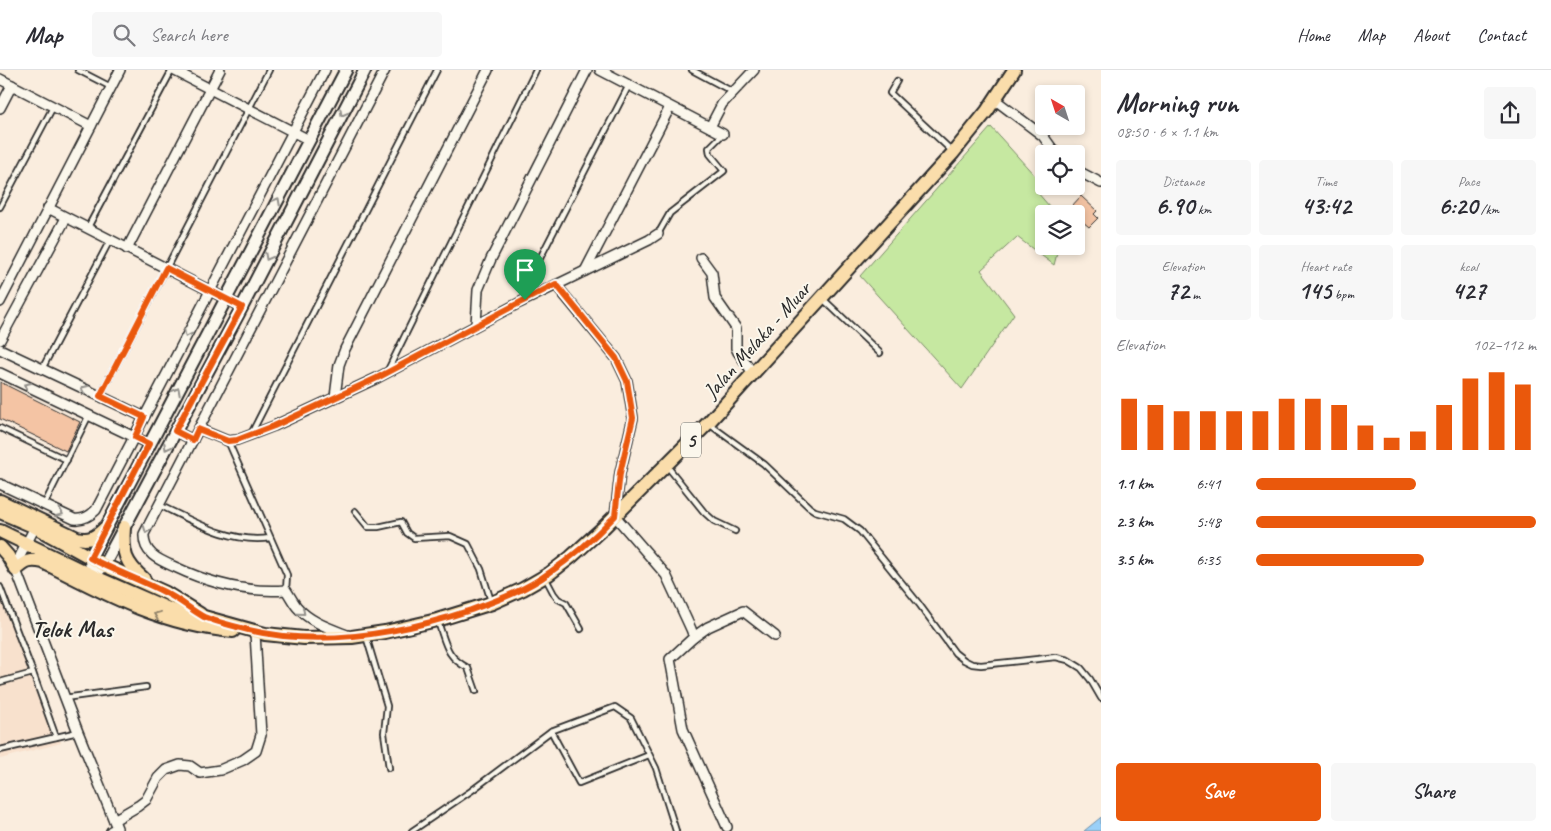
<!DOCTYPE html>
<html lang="en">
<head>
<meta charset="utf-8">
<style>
	:root { --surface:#fff; --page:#f7f7f7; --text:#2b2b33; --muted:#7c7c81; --line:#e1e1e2; --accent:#ea580c }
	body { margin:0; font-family:Caveat,sans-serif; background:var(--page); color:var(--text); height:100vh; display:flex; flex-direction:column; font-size:19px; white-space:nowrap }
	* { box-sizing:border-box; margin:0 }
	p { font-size:16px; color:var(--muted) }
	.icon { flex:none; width:28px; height:28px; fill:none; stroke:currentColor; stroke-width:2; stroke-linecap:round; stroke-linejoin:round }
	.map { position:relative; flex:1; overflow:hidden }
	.panel { display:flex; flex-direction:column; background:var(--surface); width:450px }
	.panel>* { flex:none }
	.needle { width:32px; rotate:321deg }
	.buttons { position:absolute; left:1035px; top:15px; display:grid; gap:10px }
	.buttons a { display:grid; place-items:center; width:50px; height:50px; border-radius:5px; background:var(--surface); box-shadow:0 2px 8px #0003; font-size:25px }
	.pin { position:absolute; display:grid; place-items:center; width:42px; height:42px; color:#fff; margin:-51px -21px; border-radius:50% 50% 50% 0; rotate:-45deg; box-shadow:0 0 5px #0007 }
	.pin .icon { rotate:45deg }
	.round { display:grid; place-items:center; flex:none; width:52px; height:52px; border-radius:5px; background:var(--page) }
	.headline { display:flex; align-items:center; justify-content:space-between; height:85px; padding:0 15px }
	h1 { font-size:28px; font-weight:700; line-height:38px }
	.figures { display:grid; grid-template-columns:repeat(3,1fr); gap:8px; height:85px; padding:5px 15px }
	.figures div { display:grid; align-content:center; border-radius:5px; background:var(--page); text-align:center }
	.figures b { font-size:25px; font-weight:700 }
	.figures small { font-size:14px; font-weight:400 }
	.figures p { font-size:14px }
	.chart { height:140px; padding:10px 15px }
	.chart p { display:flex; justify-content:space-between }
	.chart svg { width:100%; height:90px; margin-top:5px; stroke:var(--accent); stroke-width:6 }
	.button { display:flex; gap:10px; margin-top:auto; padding:10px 15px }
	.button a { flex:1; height:58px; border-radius:5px; background:var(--accent); color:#fff; font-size:20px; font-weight:700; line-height:58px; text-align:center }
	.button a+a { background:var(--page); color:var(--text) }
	ul { padding:0 15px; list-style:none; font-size:16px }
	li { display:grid; grid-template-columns:80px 60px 1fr; align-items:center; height:38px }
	li i { height:12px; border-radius:6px; background:var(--accent) }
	header { display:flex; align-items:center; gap:30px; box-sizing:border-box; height:70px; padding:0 25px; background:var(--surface); border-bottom:1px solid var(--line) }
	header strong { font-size:24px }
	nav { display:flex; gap:28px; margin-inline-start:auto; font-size:18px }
	.search { width:350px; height:45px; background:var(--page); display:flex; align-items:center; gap:12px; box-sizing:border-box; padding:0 18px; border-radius:5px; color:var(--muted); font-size:19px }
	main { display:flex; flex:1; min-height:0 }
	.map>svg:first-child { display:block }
	.built { fill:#f8e1cd }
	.green { fill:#c6e8a1; stroke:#788a66 }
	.water { fill:#9ad0f8; stroke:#6e8ea6 }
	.building { fill:#f4c4a4; stroke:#2b2b2b }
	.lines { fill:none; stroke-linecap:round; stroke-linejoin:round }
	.lane-casing { stroke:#2b2b2b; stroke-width:8 }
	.street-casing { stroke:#2b2b2b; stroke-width:12 }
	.secondary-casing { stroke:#2b2b2b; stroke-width:15 }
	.primary-casing { stroke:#2b2b2b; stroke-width:16 }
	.lane { stroke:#fbf7ec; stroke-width:4.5 }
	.street { stroke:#fbf7ec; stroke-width:9 }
	.secondary { stroke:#fbf7ec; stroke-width:11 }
	.primary { stroke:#faddab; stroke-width:12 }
	.oneway { stroke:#93918c }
	.oneway2 { stroke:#92846b }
	.route-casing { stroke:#fff; stroke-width:10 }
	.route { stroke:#ea580c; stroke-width:6 }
	.labels { text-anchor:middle; stroke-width:4; stroke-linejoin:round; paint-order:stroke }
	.shield { fill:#fbf7ec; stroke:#696865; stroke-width:1 }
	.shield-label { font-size:20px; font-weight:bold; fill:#2b2b2b }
	.street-label { font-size:21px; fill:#2b2b2b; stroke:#fbf7ec }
	.quarter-label { font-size:24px; font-weight:bold; fill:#2b2b2b; stroke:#fbf7ec }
</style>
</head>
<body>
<header>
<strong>Map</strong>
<div class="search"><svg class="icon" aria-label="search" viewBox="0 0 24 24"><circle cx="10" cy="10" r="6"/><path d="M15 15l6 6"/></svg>Search here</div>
<nav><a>Home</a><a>Map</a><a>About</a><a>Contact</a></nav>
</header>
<main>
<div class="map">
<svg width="1101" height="761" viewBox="0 0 1101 761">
	<rect width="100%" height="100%" fill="#faedde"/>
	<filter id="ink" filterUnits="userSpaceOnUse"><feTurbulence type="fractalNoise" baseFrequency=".02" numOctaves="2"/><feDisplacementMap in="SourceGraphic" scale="10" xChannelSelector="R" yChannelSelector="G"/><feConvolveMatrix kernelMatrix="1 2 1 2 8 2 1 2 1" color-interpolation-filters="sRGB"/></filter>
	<g filter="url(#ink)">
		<path class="built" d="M0,512l61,161 -61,16z"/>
		<path class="green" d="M991,57l45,50 1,15 19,22h-12v32h15l-5,19 -37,-28 -36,33 33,44 -52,75 -102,-113z"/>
		<path class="water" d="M1101,747v14h-17l16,-13z"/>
		<g class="building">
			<path d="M1081,126l16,15 -3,3 4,4 -9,9 -13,-11 1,-2 -7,-6z"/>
			<path d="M0,312l80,40 -14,29 -66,-32z"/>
		</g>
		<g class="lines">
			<defs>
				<g id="lane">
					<path d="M78,0l33,17"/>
					<path d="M692,0l41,22"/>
					<path d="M897,11l-7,12 62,58"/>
					<path d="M0,137l53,-100"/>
					<path d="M87,159l85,-159"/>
					<path d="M658,164l12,-21 54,-42 -14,-17 -1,-6 14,-14"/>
					<path d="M525,228l10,-30 94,-183"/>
					<path d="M823,229l57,54"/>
					<path d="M42,299l68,-129"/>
					<path d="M387,302l149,-302"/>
					<path d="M100,326l169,-326"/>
					<path d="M709,354l55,40 45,43 6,4 29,8 16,12 59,73 36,49 9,7 8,4 9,1 75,-8 12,3 13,8 9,11 11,19"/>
					<path d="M0,358l67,32"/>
					<path d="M251,364l186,-364"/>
					<path d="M228,371l59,134 -1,15"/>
					<path d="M667,396l37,46 10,9 21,10"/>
					<path d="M44,435l45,-90"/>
					<path d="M159,435c34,16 72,39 111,33"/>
					<path d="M355,441l13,16h10l23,-5 6,11 7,5 36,-2 18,8 13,25 10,32"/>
					<path d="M545,507l9,17 4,5 8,4 15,26"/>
					<path d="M0,517l33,86 23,64"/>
					<path d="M438,552c8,22 8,35 30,46l8,23"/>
					<path d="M366,566l21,70 -3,27 5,35"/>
					<path d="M0,612l33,-9"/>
					<path d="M64,628l82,-11"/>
					<path d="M551,661l28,52 70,-28"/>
					<path d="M0,680l78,-18"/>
					<path d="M412,761l59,-40 80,-60 64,-24 16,11 25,50 20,63"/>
				</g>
				<g id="street">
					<path d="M173,0l136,70"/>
					<path d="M600,0l123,64"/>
					<path d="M0,9l91,47"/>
					<path d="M994,29l49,37 13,18"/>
					<path d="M0,38l12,-23"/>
					<path d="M710,57l12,-23 32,-34"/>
					<path d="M1076,100l25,13"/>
					<path d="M48,138l194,99"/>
					<path d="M127,179l93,-179"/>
					<path d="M701,188l11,15 3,25 21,30v20l2,4 15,21"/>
					<path d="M585,201l85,-164"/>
					<path d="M556,215l60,73 11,23 6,37 -13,55 -5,43 51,59 25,54 3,8 -24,22 13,70 44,98"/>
					<path d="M0,232l120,-232"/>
					<path d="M476,255l2,-35 13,-31 96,-189"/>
					<path d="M0,270l66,-122"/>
					<path d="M0,279l144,68"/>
					<path d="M0,303l149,71"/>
					<path d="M335,327l4,-32 6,-16 143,-279"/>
					<path d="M199,359l29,12 9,-1 37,-14 103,-48 142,-75 130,-63 9,-6"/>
					<path d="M175,361l18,9"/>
					<path d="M0,414l74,35c10,1 16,-3 22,-9l229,-440"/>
					<path d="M35,457l-16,31 -3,12 62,162 39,96 -6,3"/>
					<path d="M347,565c-18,-7 -37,-13 -50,-28 -4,-5 -7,-11 -11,-17 -40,3 -75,-6 -111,-23 -16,-7 -32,-13 -31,-33l241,-464"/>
					<path d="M694,567l14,-10 35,-16 32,25"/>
					<path d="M114,750l24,-14 8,-6 12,-22 8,-8 14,-5 10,1 10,7 20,-3 23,-10 13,-9 5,-16 -6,-102"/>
				</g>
				<g id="secondary">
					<path d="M93,506l11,-11 138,-258 123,-237"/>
					<path d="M93,506l-3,-18 256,-488"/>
				</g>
				<g id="primary">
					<path d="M0,431l77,37c13,3 19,-1 28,-10"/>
					<path d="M0,442l35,15 69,38 62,28 34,21"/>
					<path d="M124,457c-2,26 1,36 20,52"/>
					<path d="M0,461l93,45 85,37 26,4 61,17 39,4 48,-1 33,-5 52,-12 55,-17 31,-14 26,-15 22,-17 33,-30 104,-104 245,-270 34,-42 27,-41"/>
					<path d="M0,477l8,9 8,14c10,-9 14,-11 27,-8 62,32 119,63 190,69"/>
				</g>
			</defs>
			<use href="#lane" class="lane-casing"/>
			<use href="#street" class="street-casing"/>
			<use href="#secondary" class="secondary-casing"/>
			<use href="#primary" class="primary-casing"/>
			<use href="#lane" class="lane"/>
			<use href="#street" class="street"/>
			<use href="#secondary" class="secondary"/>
			<use href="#primary" class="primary"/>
		</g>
		<defs><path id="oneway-chevron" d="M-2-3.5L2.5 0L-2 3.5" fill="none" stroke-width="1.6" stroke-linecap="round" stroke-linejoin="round" transform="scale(1.25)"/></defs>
		<g class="oneway">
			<use href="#oneway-chevron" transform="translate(343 43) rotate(118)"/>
			<use href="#oneway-chevron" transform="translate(277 131) rotate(-62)"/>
			<use href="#oneway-chevron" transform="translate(268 187) rotate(118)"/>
			<use href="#oneway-chevron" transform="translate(187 264) rotate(117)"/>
			<use href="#oneway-chevron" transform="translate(27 316) rotate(-155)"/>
			<use href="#oneway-chevron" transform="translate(84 319) rotate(-155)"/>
			<use href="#oneway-chevron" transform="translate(177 321) rotate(-62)"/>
			<use href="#oneway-chevron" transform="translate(167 377) rotate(118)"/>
			<use href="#oneway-chevron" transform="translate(60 443) rotate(25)"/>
			<use href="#oneway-chevron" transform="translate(147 460) rotate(111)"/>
			<use href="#oneway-chevron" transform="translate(302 542) rotate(41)"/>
		</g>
		<use class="oneway2" href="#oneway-chevron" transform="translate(157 545) rotate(-158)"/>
	</g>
	<g class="lines" filter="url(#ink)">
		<defs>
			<path id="route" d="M166,198l76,39 -67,124 18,9 5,-11 30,12 9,-1 37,-14 103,-48 142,-75 37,-19 60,74 11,23 6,37 -13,55 -5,43c-20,21 -42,41 -66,57 -23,17 -51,27 -78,37 -75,25 -157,39 -234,17 -11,-3 -23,-6 -33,-10 -13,-7 -25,-18 -38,-24 -25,-13 -51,-22 -76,-35l59,-114 -14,-7 9,-20 -44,-21z"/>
		</defs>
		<use href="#route" class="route-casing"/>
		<use href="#route" class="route"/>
	</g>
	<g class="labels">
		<rect class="shield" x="681" y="352.5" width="20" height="35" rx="4"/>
		<g class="shield-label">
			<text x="691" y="377">5</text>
		</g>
		<g class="street-label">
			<text transform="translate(757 270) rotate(-48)" y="7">Jalan Melaka - Muar</text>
		</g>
		<g class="quarter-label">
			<text x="72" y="567">Telok Mas</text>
		</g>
	</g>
</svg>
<div class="buttons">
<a><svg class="needle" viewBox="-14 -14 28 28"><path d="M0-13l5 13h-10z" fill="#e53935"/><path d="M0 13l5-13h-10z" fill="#7c7c81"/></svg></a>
<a><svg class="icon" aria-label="locate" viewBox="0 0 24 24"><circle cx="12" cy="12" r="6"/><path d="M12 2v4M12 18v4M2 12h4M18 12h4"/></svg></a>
<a><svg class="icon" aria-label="layers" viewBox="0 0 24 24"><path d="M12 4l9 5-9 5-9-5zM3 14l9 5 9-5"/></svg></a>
</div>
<div class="pin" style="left:525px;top:230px;background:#1e9e55"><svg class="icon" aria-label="arrive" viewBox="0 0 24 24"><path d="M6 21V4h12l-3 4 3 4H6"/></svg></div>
</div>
<section class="panel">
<div class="headline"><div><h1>Morning run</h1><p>08:50 · 6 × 1.1 km</p></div><a class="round"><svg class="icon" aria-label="share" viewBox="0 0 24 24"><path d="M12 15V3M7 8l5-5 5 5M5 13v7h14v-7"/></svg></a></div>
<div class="figures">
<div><p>Distance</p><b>6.90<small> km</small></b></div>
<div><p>Time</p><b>43:42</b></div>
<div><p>Pace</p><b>6:20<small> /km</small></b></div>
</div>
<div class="figures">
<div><p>Elevation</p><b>72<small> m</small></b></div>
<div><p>Heart rate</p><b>145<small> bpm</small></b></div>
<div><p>kcal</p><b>427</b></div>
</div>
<div class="chart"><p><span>Elevation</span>102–112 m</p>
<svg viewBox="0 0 160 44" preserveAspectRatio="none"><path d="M5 44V19M15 44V22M25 44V25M35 44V25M45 44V25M55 44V25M65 44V19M75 44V19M85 44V22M95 44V32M105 44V38M115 44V35M125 44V22M135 44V9M145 44V6M155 44V12"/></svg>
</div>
<ul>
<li><b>1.1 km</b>6:41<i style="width:57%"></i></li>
<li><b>2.3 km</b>5:48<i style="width:100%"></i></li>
<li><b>3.5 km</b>6:35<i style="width:60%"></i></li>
</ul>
<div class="button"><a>Save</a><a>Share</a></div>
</section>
</main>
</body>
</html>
